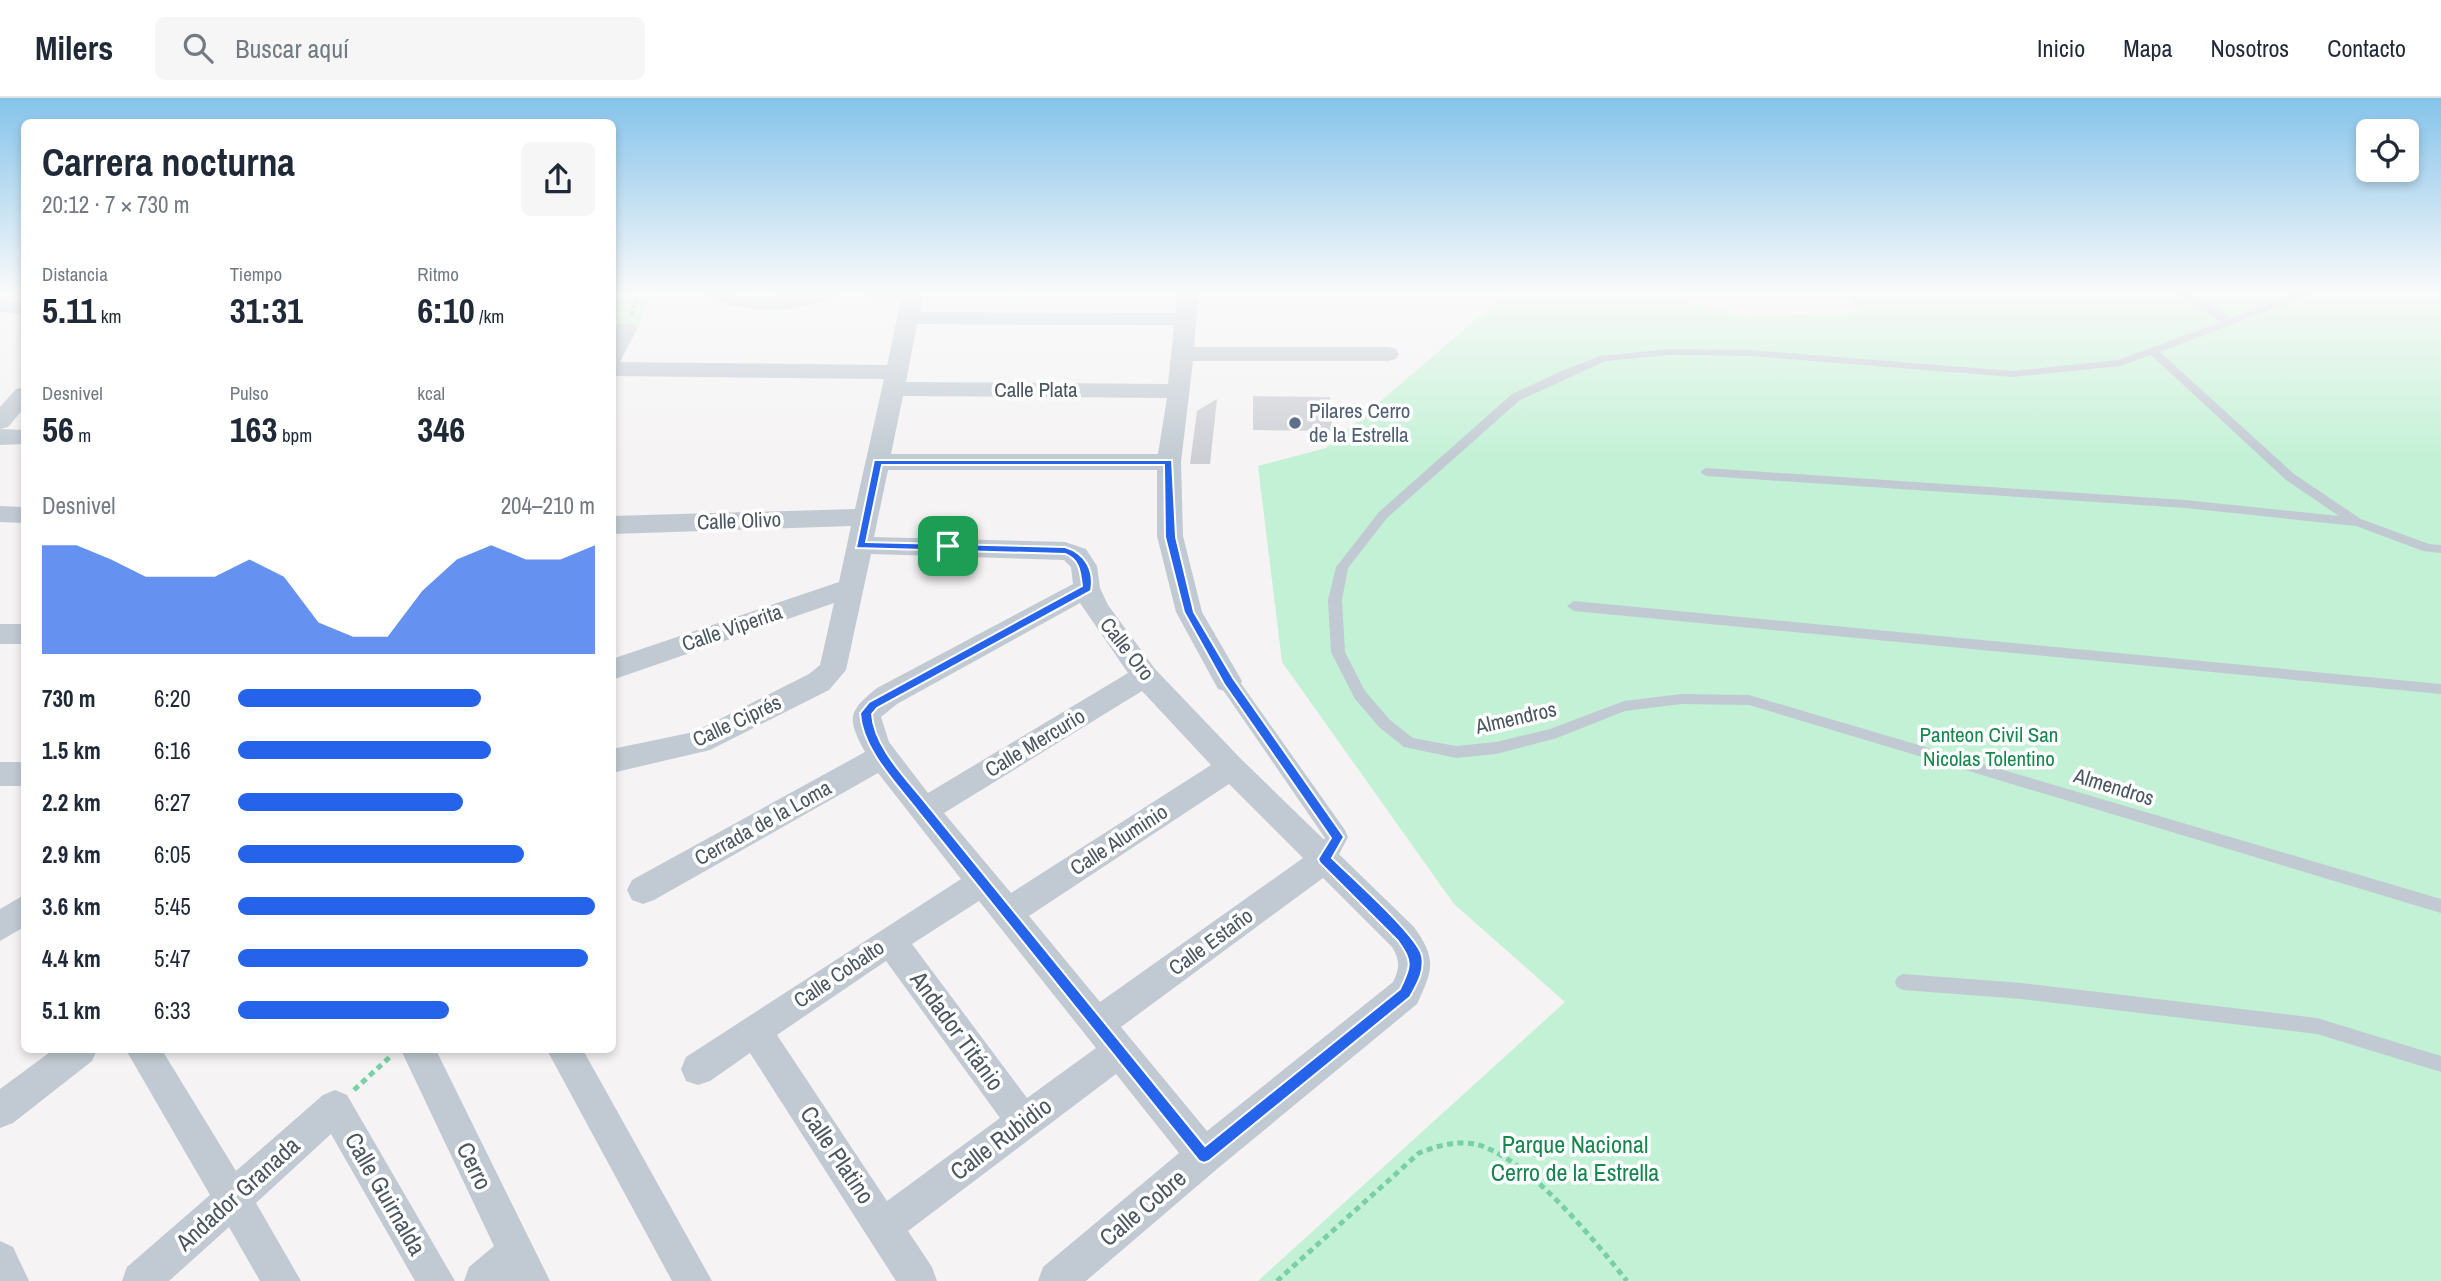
<!DOCTYPE html>
<html lang="es">
<head>
<meta charset="utf-8">
<style>
	:root { --surface:#fff; --page:#f6f6f7; --text:#1f2937; --muted:#747a83; --line:#e0e1e3; --accent:#2563eb }
	body { margin:0; font-family:"Archivo Narrow",sans-serif; background:var(--page); color:var(--text); height:100vh; display:flex; flex-direction:column; font-size:26px; white-space:nowrap }
	* { box-sizing:border-box; margin:0 }
	p { font-size:23px; color:var(--muted) }
	.icon { flex:none; width:38px; height:38px; fill:none; stroke:currentColor; stroke-width:2; stroke-linecap:round; stroke-linejoin:round }
	.map { position:relative; flex:1; overflow:hidden }
	.sheet { position:absolute; left:21px; top:21px; width:595px; height:934px; display:flex; flex-direction:column; background:var(--surface); border-radius:10px; box-shadow:0 4px 10px #0003 }
	.sheet>* { flex:none }
	.fabs { position:absolute; left:2356px; top:21px; display:grid; gap:14px }
	.fabs a { display:grid; place-items:center; width:63px; height:63px; border-radius:10px; background:var(--surface); box-shadow:0 4px 10px #0003; font-size:35px }
	.pin { position:absolute; display:grid; place-items:center; width:60px; height:60px; color:#fff; margin:-30px; border-radius:14px; box-shadow:0 4px 10px #0006 }
	.round { display:grid; place-items:center; flex:none; width:74px; height:74px; border-radius:10px; background:var(--page) }
	.overview { display:flex; align-items:center; justify-content:space-between; height:119px; padding:0 21px }
	h1 { font-size:38px; font-weight:700; line-height:52px }
	.stats { display:grid; grid-template-columns:repeat(3,1fr); gap:10px; height:119px; padding:7px 21px }
	.stats div { display:grid; align-content:center }
	.stats b { font-size:35px; font-weight:700 }
	.stats small { font-size:19px; font-weight:400 }
	.stats p { font-size:19px }
	.chart { height:196px; padding:14px 21px }
	.chart p { display:flex; justify-content:space-between }
	.chart svg { width:100%; height:126px; margin-top:7px; fill:var(--accent); opacity:.7 }
	ul { padding:0 21px; list-style:none; font-size:23px }
	li { display:grid; grid-template-columns:112px 84px 1fr; align-items:center; height:52px }
	li i { height:18px; border-radius:9px; background:var(--accent) }
	header { display:flex; align-items:center; gap:42px; box-sizing:border-box; height:98px; padding:0 35px; background:var(--surface); border-bottom:2px solid var(--line) }
	header strong { font-size:33px }
	nav { display:flex; gap:38px; margin-inline-start:auto; font-size:24px }
	.search { width:490px; height:63px; background:var(--page); display:flex; align-items:center; gap:18px; box-sizing:border-box; padding:0 24px; border-radius:10px; color:var(--muted); font-size:26px }
	.map>svg:first-child { display:block }
	.green { fill:#c3f1d5 }
	.building { fill:#cdcfd5 }
	.lines { fill:none; stroke-linecap:round; stroke-linejoin:round }
	.path-far1 { stroke:#7ad0a6; stroke-width:3.5; stroke-dasharray:4.5 2.5; stroke-linecap:butt }
	.path { stroke:#7ad0a6; stroke-width:5; stroke-dasharray:6 4.5; stroke-linecap:butt }
	.service { fill:#c1cad2; fill-rule:evenodd }
	.pedestrian { fill:#c1cad2; fill-rule:evenodd }
	.minor { fill:#c1cad2; fill-rule:evenodd }
	.route { fill:#2563eb; stroke:#fff; stroke-width:2; fill-rule:evenodd }
	.service-dot { fill:#5c6f8a; stroke:#fff; stroke-width:2.5 }
	.labels { text-anchor:middle; stroke-width:7; stroke-linejoin:round; paint-order:stroke }
	.street-label { font-size:21px; fill:#4a5661; stroke:#fff }
	.service-label { font-size:21px; fill:#4e5e75; stroke:#fff; text-anchor:start }
	.park-label { font-size:21px; fill:#17864f; stroke:#fff }
	.near-street-label { font-size:24px; fill:#4a5661; stroke:#fff }
	.near-park-label { font-size:24px; fill:#17864f; stroke:#fff }
</style>
</head>
<body>
<header>
<strong>Milers</strong>
<div class="search"><svg class="icon" aria-label="search" viewBox="0 0 24 24"><circle cx="10" cy="10" r="6"/><path d="M15 15l6 6"/></svg>Buscar aquí</div>
<nav><a>Inicio</a><a>Mapa</a><a>Nosotros</a><a>Contacto</a></nav>
</header>
<div class="map">
<svg width="2441" height="1183" viewBox="0 0 2441 1183">
	<rect width="100%" height="100%" fill="#f5f3f3"/>
	<g class="green">
		<path d="M616,195h36l-16,39h-23v-31z"/>
		<path d="M1529,195h124l90,23 115,-4 -12,-19h595v988h-1183l307,-279 -111,-98 -172,-242 -24,-196 68,-18 169,-145z"/>
	</g>
	<g class="building">
		<path d="M1253,298l77,1 2,34 -79,-1z"/>
		<path d="M1217,301l-7,65h-20l7,-53z"/>
	</g>
	<g class="lines">
		<path class="path-far1" d="M631,217l8,-22"/>
		<g class="path">
			<path d="M354,992l38,-35"/>
			<path d="M1277,1183l142,-128c20,-8 42,-14 63,-7 52,19 111,93 145,135"/>
		</g>
		<g class="service">
			<path d="M2176,195h13l42,25 68,-25h15l-154,59 134,122 67,45 68,25 12,1v8l-18,-2 -67,-25 -171,-18 -479,-32 -6,-4 6,-4 479,32 154,16 -53,-36 -135,-125 -31,11 -107,11 -262,-21 -82,-1 -63,6 -86,39 -133,118 -39,50 -6,32 3,52 20,39 25,29 23,18 43,8 40,-4 54,-13 74,-28 57,-7 68,1 692,204v14l-692,-208 -68,-1 -56,7 -68,27 -61,16 -40,4 -52,-11 -24,-19 -25,-29 -24,-47 -3,-52 8,-33 43,-55 133,-118 52,-24 36,-14 69,-7 82,1 262,21 105,-11 103,-38z"/>
			<path d="M1574,503l867,83v10l-867,-83 -7,-5z"/>
			<path d="M1903,876l119,9 295,35 124,38v16l-124,-38 -295,-35 -119,-9 -6,-3 -2,-5 2,-5z"/>
		</g>
		<path class="pedestrian" d="M1228,575l7,2 110,155 3,7 -15,29 -8,3 -8,-3 -4,-7 12,-21 -104,-151 -3,-6 3,-6z"/>
		<g class="minor">
			<path d="M703,195h30l9,4 95,-4 -3,4c-43,17 -85,17 -128,0z"/>
			<path d="M865,195h58l-3,19 256,1 1,-20h22l-5,54h194l8,2 3,5 -3,5 -8,2h-195l-12,101 2,74 19,76 40,69 -4,8 -10,3 -10,-3 -42,-77 -19,-76v-66h-269l-14,67 191,5 21,7 11,17 3,22 8,17 47,64 86,90 173,168c23,32 19,43 3,77l-200,165 -131,112h-48l5,-14 136,-114 -63,-79 -208,157 24,36 5,14h-41l-146,-228 -40,28 -12,4 -12,-4 -5,-12 5,-12 275,-178 -83,-106 -224,127 -11,4 -11,-4 -5,-10 5,-10 233,-128c-18,-34 -18,-40 12,-64l196,-104 -2,-17 -7,-7 -193,-6 -25,116 -17,20 -119,60 -98,23v-24l82,-17 115,-58 11,-9 14,-62 -222,77v-21l227,-77 12,-56 -239,8v-18l243,-7 29,-130 -272,-3v-42l6,-10h16l3,5 -17,33 267,3 14,-65 -33,-3zM917,226l257,1 -6,59 -262,-2zM903,298l264,2 -9,56h-267zM1080,505l48,70 -200,120 -39,-51 -8,-25 16,-13zM1142,593l69,74 -200,128 -67,-80zM1229,686l74,74 -203,144 -71,-86zM1323,780l69,69c8,13 8,21 1,35l-186,149 -86,-104zM979,803l117,147 -69,50 -115,-154zM886,863l114,157 -113,83 -110,-166z"/>
			<path d="M0,202l24,2v12l-24,-2z"/>
			<path d="M24,289v21l-16,19 -8,2 24,1v14l-24,1v-38l16,-18z"/>
			<path d="M0,408l24,1v16l-24,-1z"/>
			<rect x="0" y="526" width="24" height="20"/>
			<rect x="0" y="664" width="24" height="24"/>
			<path d="M24,797v32l-24,14v-32z"/>
			<path d="M53,952h44l-5,11 -79,62 -13,5v-39z"/>
			<path d="M126,952h36l74,121 87,-76 12,-5 12,5 108,186h-40l-84,-147 -75,69 45,78h-41l-31,-54 -60,54h-47l5,-14 83,-72z"/>
			<path d="M401,952h35l114,231h-86l5,-14 25,-21z"/>
			<path d="M547,952h36l129,231h-40z"/>
			<path d="M0,1143l13,6 16,34h-29z"/>
		</g>
	</g>
	<linearGradient id="sky" x2="0" y2="1"><stop stop-color="#85c3ea"/><stop offset="0.54" stop-color="#fafafa"/><stop offset="1" stop-color="#fafafa" stop-opacity="0"/></linearGradient>
	<rect width="2441" height="361" fill="url(#sky)"/>
	<path class="route" d="M874,362h298l4,77 18,75 39,66 109,156 2,3 -12,21c18,18 86,78 90,98 3,16 -5,28 -12,41l-201,164 -5,2 -5,-2 -279,-347c-22,-29 -58,-64 -60,-101l9,-11 213,-116c-2,-14 -2,-26 -17,-32l-209,-6zM882,367h282l1,72 19,75 40,72 107,154 -13,21 2,4 78,78c15,20 13,26 2,48l-195,157 -276,-339c-21,-27 -55,-59 -57,-93l5,-6 214,-117c4,-21 -6,-38 -26,-44l-199,-5z"/>
	<circle class="service-dot" cx="1295" cy="325" r="7"/>
	<g class="labels">
		<g class="street-label">
			<text x="1036" y="299">Calle Plata</text>
			<text transform="translate(739 423) rotate(-2)" y="7">Calle Olivo</text>
			<text transform="translate(732 530) rotate(-19)" y="7">Calle Viperita</text>
			<text transform="translate(1127 551) rotate(52)" y="7">Calle Oro</text>
			<text transform="translate(1516 620) rotate(-13)" y="7">Almendros</text>
			<text transform="translate(737 623) rotate(-25)" y="7">Calle Ciprés</text>
			<text transform="translate(1035 645) rotate(-31)" y="7">Calle Mercurio</text>
			<text transform="translate(2114 689) rotate(17)" y="7">Almendros</text>
			<text transform="translate(763 725) rotate(-29)" y="7">Cerrada de la Loma</text>
			<text transform="translate(1119 742) rotate(-33)" y="7">Calle Aluminio</text>
			<text transform="translate(1211 844) rotate(-36)" y="7">Calle Estaño</text>
			<text transform="translate(839 876) rotate(-34)" y="7">Calle Cobalto</text>
		</g>
		<g class="service-label">
			<text x="1309" y="320">Pilares Cerro<tspan x="1309" dy="24">de la Estrella</tspan></text>
		</g>
		<g class="park-label">
			<text x="1989" y="644">Panteon Civil San<tspan x="1989" dy="24">Nicolas Tolentino</tspan></text>
		</g>
		<g class="near-street-label">
			<text transform="translate(957 933) rotate(54)" y="8">Andador Titánio</text>
			<text transform="translate(1001 1041) rotate(-37)" y="8">Calle Rubidio</text>
			<text transform="translate(837 1057) rotate(56)" y="8">Calle Platino</text>
			<text transform="translate(474 1068) rotate(64)" y="8">Cerro</text>
			<text transform="translate(238 1096) rotate(-42)" y="8">Andador Granada</text>
			<text transform="translate(385 1096) rotate(60)" y="8">Calle Guirnalda</text>
			<text transform="translate(1143 1110) rotate(-40)" y="8">Calle Cobre</text>
		</g>
		<g class="near-park-label">
			<text x="1575" y="1055">Parque Nacional<tspan x="1575" dy="28">Cerro de la Estrella</tspan></text>
		</g>
	</g>
</svg>
<div class="fabs">
<a><svg class="icon" aria-label="locate" viewBox="0 0 24 24"><circle cx="12" cy="12" r="6"/><path d="M12 2v4M12 18v4M2 12h4M18 12h4"/></svg></a>
</div>
<div class="pin" style="left:948px;top:448px;background:#1e9e55"><svg class="icon" aria-label="arrive" viewBox="0 0 24 24"><path d="M6 21V4h12l-3 4 3 4H6"/></svg></div>
<section class="sheet">
<div class="overview"><div><h1>Carrera nocturna</h1><p>20:12 · 7 × 730 m</p></div><a class="round"><svg class="icon" aria-label="share" viewBox="0 0 24 24"><path d="M12 15V3M7 8l5-5 5 5M5 13v7h14v-7"/></svg></a></div>
<div class="stats">
<div><p>Distancia</p><b>5.11<small> km</small></b></div>
<div><p>Tiempo</p><b>31:31</b></div>
<div><p>Ritmo</p><b>6:10<small> /km</small></b></div>
</div>
<div class="stats">
<div><p>Desnivel</p><b>56<small> m</small></b></div>
<div><p>Pulso</p><b>163<small> bpm</small></b></div>
<div><p>kcal</p><b>346</b></div>
</div>
<div class="chart"><p><span>Desnivel</span>204–210 m</p>
<svg viewBox="0 0 160 44" preserveAspectRatio="none"><path d="M0 44V6L10 6L20 11L30 17L40 17L50 17L60 11L70 17L80 33L90 38L100 38L110 22L120 11L130 6L140 11L150 11L160 6V44z"/></svg>
</div>
<ul>
<li><b>730 m</b>6:20<i style="width:68%"></i></li>
<li><b>1.5 km</b>6:16<i style="width:71%"></i></li>
<li><b>2.2 km</b>6:27<i style="width:63%"></i></li>
<li><b>2.9 km</b>6:05<i style="width:80%"></i></li>
<li><b>3.6 km</b>5:45<i style="width:100%"></i></li>
<li><b>4.4 km</b>5:47<i style="width:98%"></i></li>
<li><b>5.1 km</b>6:33<i style="width:59%"></i></li>
</ul>
</section>
</div>
</body>
</html>
